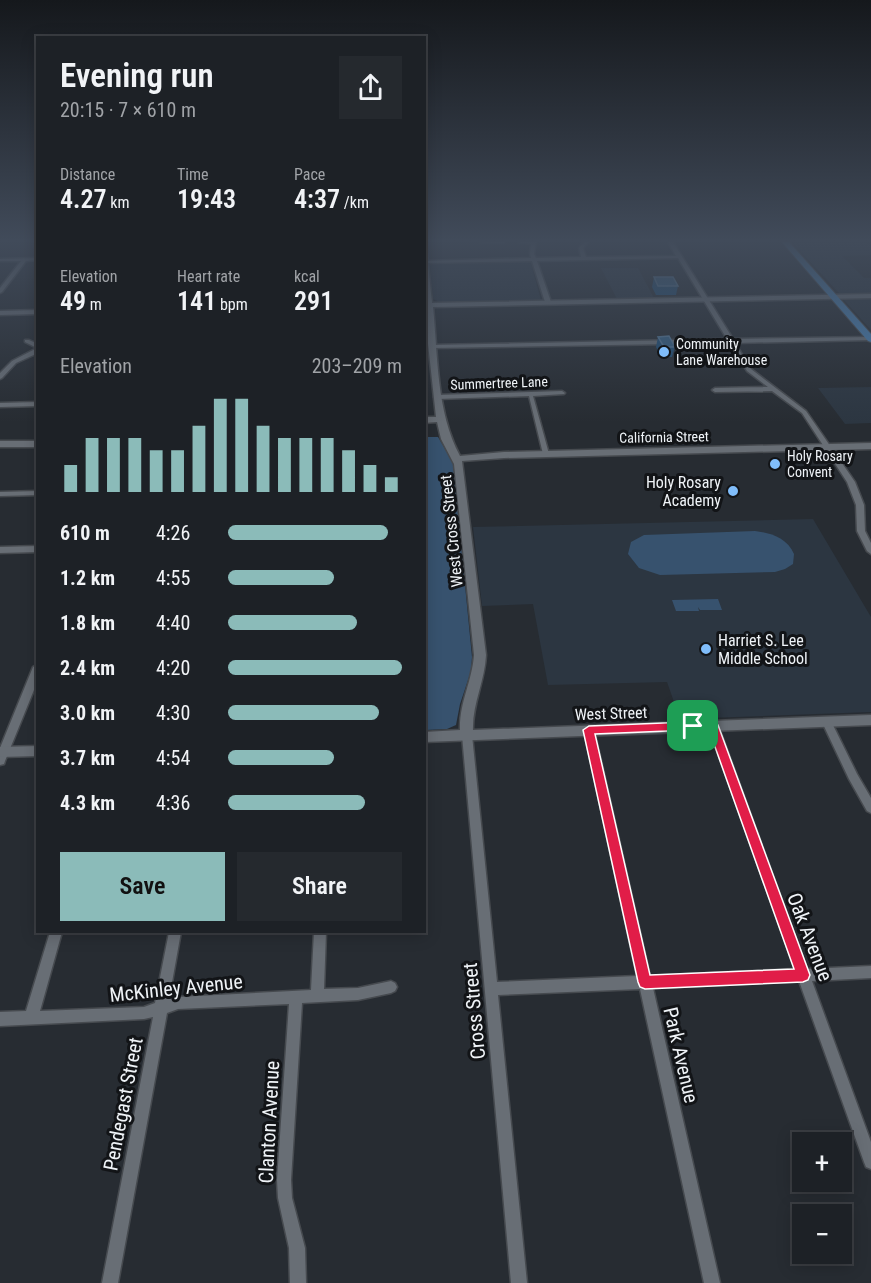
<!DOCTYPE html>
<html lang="en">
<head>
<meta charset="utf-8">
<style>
	:root { --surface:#1d2126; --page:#25292e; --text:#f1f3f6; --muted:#a0a3a7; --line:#3b3e43; --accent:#8bbbb9 }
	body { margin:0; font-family:"Roboto Condensed",sans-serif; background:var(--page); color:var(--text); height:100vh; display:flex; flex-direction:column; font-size:22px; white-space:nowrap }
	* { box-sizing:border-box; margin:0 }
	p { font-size:20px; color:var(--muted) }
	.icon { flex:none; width:33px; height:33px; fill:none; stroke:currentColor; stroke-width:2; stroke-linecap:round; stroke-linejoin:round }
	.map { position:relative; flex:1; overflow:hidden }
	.sheet { position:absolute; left:36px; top:36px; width:390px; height:897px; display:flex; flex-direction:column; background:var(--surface); border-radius:0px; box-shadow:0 3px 15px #0003,0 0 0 2px var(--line) }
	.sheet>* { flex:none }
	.fabs { position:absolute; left:792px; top:1132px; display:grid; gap:12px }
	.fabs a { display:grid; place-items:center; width:60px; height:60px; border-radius:0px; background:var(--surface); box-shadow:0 3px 15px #0003,0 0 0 2px var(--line); font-size:30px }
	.pin { position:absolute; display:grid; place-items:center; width:51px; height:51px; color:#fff; margin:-26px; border-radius:12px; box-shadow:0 3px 9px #0006 }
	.round { display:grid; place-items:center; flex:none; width:63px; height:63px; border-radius:0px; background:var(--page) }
	.headline { display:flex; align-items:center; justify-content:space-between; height:102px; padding:0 24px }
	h1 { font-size:33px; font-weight:600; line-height:45px }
	.stats { display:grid; grid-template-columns:repeat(3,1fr); gap:9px; height:102px; padding:6px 24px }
	.stats div { display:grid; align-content:center }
	.stats b { font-size:26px; font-weight:600 }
	.stats small { font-size:16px; font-weight:400 }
	.stats p { font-size:16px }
	.chart { height:168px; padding:12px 24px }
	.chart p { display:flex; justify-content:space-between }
	.chart svg { width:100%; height:108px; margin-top:6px; stroke:var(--accent); stroke-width:6 }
	.action { display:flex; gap:12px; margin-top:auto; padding:12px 24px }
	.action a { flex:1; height:69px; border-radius:0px; background:var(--accent); color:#111; font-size:24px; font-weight:600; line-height:69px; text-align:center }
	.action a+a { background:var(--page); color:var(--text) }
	ul { padding:0 24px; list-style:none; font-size:20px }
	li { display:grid; grid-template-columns:96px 72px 1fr; align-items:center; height:45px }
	li i { height:15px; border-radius:8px; background:var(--accent) }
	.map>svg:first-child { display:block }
	.built { fill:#2c3641 }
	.green { fill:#37526e }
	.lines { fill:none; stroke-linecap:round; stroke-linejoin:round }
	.street-casing { stroke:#464a4f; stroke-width:3 }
	.secondary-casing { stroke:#464a4f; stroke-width:3 }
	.primary-casing { stroke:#464a4f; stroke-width:2 }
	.street { fill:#686e75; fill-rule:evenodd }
	.secondary { fill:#686e75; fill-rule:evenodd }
	.primary { fill:#4881b5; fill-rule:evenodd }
	.wall { fill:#1e4d76 }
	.building { fill:#345f84; stroke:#527696; stroke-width:1.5 }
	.route { fill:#e11d48; stroke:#fff; stroke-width:1.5; fill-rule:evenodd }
	.poi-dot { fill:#80bdfa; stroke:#121417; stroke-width:2 }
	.labels { text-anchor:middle; stroke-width:6; stroke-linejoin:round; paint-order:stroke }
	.far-poi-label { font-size:14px; fill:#eff3f7; stroke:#121417; text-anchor:start }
	.far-street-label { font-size:14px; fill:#eff3f7; stroke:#121417 }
	.poi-label { font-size:16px; fill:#eff3f7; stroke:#121417; text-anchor:end }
	.street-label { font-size:16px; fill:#eff3f7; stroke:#121417 }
	.near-street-label { font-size:20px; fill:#eff3f7; stroke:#121417 }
</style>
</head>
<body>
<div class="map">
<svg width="871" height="1283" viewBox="0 0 871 1283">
	<rect width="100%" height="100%" fill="#272c32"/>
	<g class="built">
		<path d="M792,242h74l5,5v8l-29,1 22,22h7v16h-31z"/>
		<path d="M528,262l3,2 10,36 -101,2 -7,-3 -3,-34 3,-1z"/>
		<path d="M601,268h37l16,30 -37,1z"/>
		<path d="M871,299v31l-28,-31z"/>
		<path d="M871,387v36l-26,1 -27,-36z"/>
		<path d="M813,519l58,98v95l-191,7 -13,-37 -119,3 -15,-81 -51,2 -9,-79z"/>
	</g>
	<g class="green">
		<path d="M424,437h14l15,25 19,195 -1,14 -11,33 -4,21 -9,4 -22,1z"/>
		<path d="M755,531c16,2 32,7 39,23l-1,10 -8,5 -10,3 -115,3 -21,-7 -11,-14 3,-12 13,-7z"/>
		<path d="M718,599l4,11h-22l-2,-3 1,4h-23l-4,-11z"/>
	</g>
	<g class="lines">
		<defs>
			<g id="street">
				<path d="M480,242h25l-2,1z"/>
				<path d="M518,242h18l-2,12 2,4 45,-1 -2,-9 5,-6h5l-6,6 3,9 90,-1 -8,-14h5l60,97 138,-2 -1,3 -135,3 16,26 55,42 49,71 9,23 1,26 6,12v11l-4,-3 -10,-20 -1,-26 -9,-23 -45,-69 -30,-22 -57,1 -3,-2 3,-2 53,-1 -21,-16 -18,-28 -298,5 -1,-1 3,-2 294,-6 -49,-81 -141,3 14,41 -3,2 -3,-2 -13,-41 -108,2v-2l107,-3 -1,-4 1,-10z"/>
				<path d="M38,258v2l-12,1 -24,31 -2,1v-5l21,-27h-21v-2z"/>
				<path d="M25,340h4l9,4v9l-22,10 -14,15 -2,1v-6l12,-12 25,-13 -12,-6z"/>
				<path d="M562,391l3,2 -1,1 -31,2 16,58 -3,2 -3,-2 -14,-58 -92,3 -3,-2 3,-2z"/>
				<path d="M38,402v4l-38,1v-4z"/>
				<path d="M38,491v4l-38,1v-4z"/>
				<path d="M38,546v6l-38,1v-6z"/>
				<path d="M38,664v16l-33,81 -1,3 -4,1v-17l33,-81z"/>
				<path d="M827,718l3,1 27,55 14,24v15l-4,-2 -18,-32 -27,-57 2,-3z"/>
				<path d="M713,721l3,1 2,3 89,244 64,-3v12l-59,3 59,161v27l-5,-2 -2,-5 -65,-181 -146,7 67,295h-16l-64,-294 -142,6 29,288h-16l-49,-548 1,-3 4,-1 4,1 1,3 25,247 140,-6 -53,-246 1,-3 4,-1 4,1 1,3 56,246 145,-7 -87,-244 2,-3z"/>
				<path d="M50,932h12l-22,79 104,-4 11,-4 14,-71h12l-12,67 9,-2 133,-7 3,-58h12l-2,57 34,-1 33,-7 4,2 2,4 -2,4 -4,2 -33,7 -56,3 -11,177 1,18 13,50 1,35h-16l-1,-35 -11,-50 -1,-18 12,-176 -111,5 -11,4 -49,270h-16l51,-266 -9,2 -144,7v-14l26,-1z"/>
			</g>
			<g id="secondary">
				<path d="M424,252l3,2 5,49 439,-9v4l-438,9c5,49 3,104 27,149l44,-4 367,-9v6l-367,9 -42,3 24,194c-1,26 -14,49 -13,75l398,-15v10l-447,17v-10l36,-2c-1,-27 12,-48 14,-75l-20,-191 -13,-25 -4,-17 -13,1v-6h12l-12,-110z"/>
				<path d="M38,310v4l-38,1v-4z"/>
				<rect x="0" y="441" width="38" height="6"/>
				<path d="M38,746v10l-38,1v-10z"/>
			</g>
			<path id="primary" d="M782,242h7l82,92v8l-3,-1z"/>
		</defs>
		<use href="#street" class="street-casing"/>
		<use href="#secondary" class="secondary-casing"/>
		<use href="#primary" class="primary-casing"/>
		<use href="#street" class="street"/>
		<use href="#secondary" class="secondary"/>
		<use href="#primary" class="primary"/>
	</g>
	<g class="wall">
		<path d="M654,277l24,9 -2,9h-20l-4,-8z"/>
		<path d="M658,337l17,10 -3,10h-11l-5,-10z"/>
	</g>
	<g class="building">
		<path d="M654,277h19l5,9h-20z"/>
		<path d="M669,336l6,11h-11l-6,-10z"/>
	</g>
	<linearGradient id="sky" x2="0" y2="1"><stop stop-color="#15181c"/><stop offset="0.57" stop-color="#414b5a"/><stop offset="1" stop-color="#414b5a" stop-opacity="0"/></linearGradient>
	<rect width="871" height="422" fill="url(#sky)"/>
	<path class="route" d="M713,721l5,4 92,250 -2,5 -5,2 -158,7 -5,-2 -2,-5 -55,-252 6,-4zM693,730h16l85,239 -144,6 -55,-241z"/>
	<g class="poi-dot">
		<circle cx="664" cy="352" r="6"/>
		<circle cx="775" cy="464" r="6"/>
		<circle cx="733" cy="491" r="6"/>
		<circle cx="706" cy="649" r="6"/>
	</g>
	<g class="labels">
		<g class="far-poi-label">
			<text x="676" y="349">Community<tspan x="676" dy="16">Lane Warehouse</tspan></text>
			<text x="787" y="461">Holy Rosary<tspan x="787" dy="16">Convent</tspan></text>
		</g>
		<g class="far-street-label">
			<text transform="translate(499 383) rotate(-2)" y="5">Summertree Lane</text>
			<text transform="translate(664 437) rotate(-1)" y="5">California Street</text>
		</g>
		<g class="poi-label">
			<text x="721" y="488">Holy Rosary<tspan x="721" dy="18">Academy</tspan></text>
			<text x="718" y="646" text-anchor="start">Harriet S. Lee<tspan x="718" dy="18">Middle School</tspan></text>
		</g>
		<g class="street-label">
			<text transform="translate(451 531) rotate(-96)" y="6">West Cross Street</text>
			<text transform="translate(611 713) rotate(-2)" y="6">West Street</text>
		</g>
		<g class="near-street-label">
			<text transform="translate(810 937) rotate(69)" y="7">Oak Avenue</text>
			<text transform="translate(176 988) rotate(-6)" y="7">McKinley Avenue</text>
			<text transform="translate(474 1011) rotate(-95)" y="7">Cross Street</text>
			<text transform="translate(681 1055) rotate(77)" y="7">Park Avenue</text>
			<text transform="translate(123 1104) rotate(-79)" y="7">Pendegast Street</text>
			<text transform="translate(269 1122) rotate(-87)" y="7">Clanton Avenue</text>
		</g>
	</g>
</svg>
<div class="fabs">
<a>+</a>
<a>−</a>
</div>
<div class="pin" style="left:693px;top:726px;background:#1e9e55"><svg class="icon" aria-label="arrive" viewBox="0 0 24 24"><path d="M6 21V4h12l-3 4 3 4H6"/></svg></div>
<section class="sheet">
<div class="headline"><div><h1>Evening run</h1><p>20:15 · 7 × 610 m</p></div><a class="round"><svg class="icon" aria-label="share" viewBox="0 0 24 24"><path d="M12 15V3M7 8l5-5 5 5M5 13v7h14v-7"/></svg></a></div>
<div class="stats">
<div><p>Distance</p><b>4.27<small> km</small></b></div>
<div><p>Time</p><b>19:43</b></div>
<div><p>Pace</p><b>4:37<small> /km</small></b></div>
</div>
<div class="stats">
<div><p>Elevation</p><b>49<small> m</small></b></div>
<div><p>Heart rate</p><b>141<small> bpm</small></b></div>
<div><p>kcal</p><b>291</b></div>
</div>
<div class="chart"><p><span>Elevation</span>203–209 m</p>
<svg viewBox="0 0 160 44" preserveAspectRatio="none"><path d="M5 44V33M15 44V22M25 44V22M35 44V22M45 44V27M55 44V27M65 44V17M75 44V6M85 44V6M95 44V17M105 44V22M115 44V22M125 44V22M135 44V27M145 44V33M155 44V38"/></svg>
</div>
<ul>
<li><b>610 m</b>4:26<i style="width:92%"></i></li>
<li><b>1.2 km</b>4:55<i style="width:61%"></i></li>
<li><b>1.8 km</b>4:40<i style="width:74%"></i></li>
<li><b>2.4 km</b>4:20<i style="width:100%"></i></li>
<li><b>3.0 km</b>4:30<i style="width:87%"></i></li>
<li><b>3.7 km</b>4:54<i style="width:61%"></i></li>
<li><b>4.3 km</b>4:36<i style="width:79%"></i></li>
</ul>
<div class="action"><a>Save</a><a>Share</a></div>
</section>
</div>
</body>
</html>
